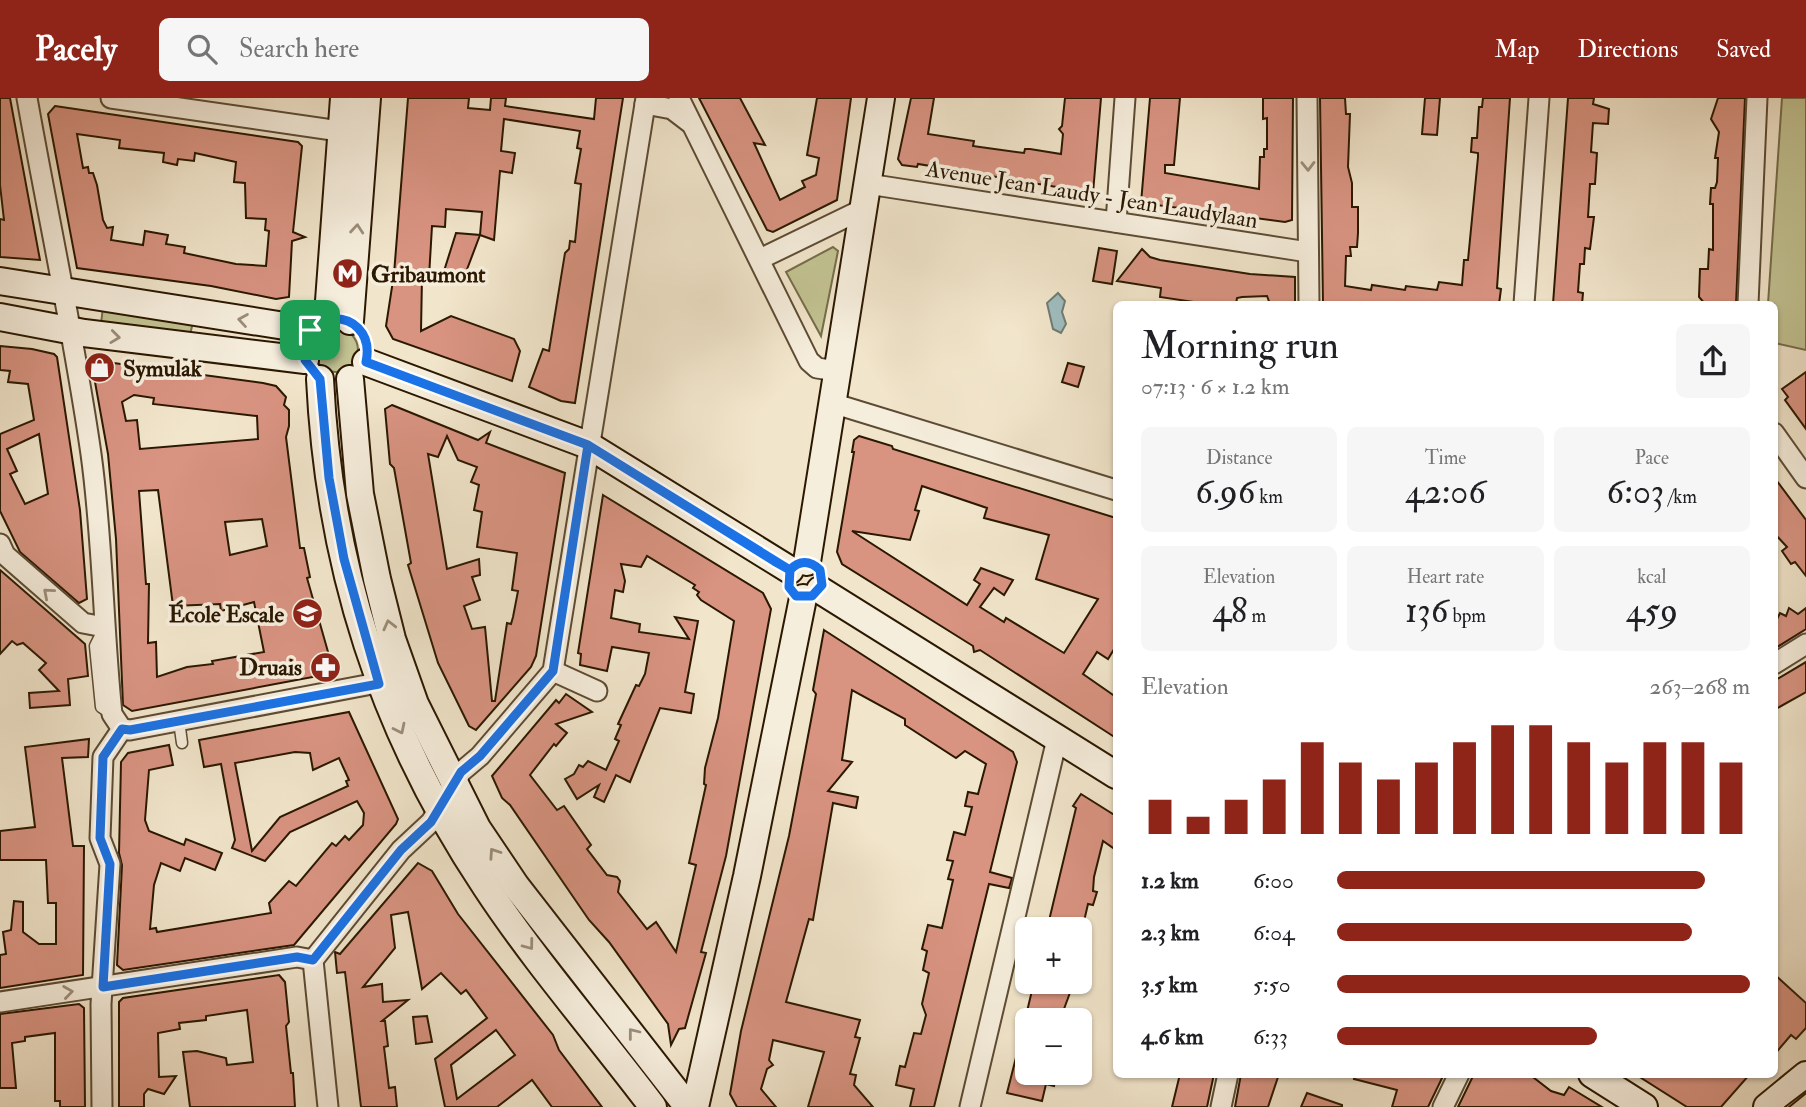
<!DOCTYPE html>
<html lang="en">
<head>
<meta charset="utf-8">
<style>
	:root { --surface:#fff; --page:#f6f6f6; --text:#202124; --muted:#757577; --accent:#8f2418 }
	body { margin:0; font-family:"IM FELL Double Pica",serif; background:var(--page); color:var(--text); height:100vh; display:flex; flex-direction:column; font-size:26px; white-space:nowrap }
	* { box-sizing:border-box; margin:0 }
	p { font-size:23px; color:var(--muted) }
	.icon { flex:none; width:38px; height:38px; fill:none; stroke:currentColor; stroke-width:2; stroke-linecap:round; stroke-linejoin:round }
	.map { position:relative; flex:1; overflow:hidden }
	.panel { position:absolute; left:1113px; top:203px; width:665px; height:777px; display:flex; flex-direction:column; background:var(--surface); border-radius:10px; box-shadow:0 2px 5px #0004 }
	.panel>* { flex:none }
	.controls { position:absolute; left:1015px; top:819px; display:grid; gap:14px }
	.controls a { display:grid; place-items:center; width:77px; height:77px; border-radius:10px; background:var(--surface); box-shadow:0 2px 5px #0004; font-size:35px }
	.pin { position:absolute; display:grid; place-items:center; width:60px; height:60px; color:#fff; margin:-30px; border-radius:14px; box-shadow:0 4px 10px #0006 }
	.round { display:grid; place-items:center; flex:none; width:74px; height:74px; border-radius:10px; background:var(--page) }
	.head { display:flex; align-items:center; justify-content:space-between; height:119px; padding:0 28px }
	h1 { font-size:38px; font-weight:600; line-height:52px }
	.stats { display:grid; grid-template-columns:repeat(3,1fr); gap:10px; height:119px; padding:7px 28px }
	.stats div { display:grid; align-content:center; border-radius:10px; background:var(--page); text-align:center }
	.stats b { font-size:35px; font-weight:600 }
	.stats small { font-size:19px; font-weight:400 }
	.stats p { font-size:19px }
	.chart { height:196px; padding:14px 28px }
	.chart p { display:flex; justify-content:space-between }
	.chart svg { width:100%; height:126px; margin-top:7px; stroke:var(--accent); stroke-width:6 }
	ul { padding:0 28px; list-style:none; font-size:23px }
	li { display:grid; grid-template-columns:112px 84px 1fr; align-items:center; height:52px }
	li i { height:18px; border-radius:9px; background:var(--accent) }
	header { display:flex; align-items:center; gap:42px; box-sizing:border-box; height:98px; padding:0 35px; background:var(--accent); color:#fff }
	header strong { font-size:33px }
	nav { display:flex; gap:38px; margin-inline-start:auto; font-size:24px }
	.search { width:490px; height:63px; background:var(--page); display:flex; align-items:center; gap:18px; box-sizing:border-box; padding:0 24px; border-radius:10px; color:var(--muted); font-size:26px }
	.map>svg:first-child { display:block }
	.green { fill:#c2c292; stroke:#766d4a; stroke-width:2 }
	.water { fill:#9ebdbf; stroke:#707b73; stroke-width:2 }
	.building { fill:#d89381; stroke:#2b1801; stroke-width:2; fill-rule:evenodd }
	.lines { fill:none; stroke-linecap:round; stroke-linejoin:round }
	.lane-casing { stroke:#5c4b34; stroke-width:13 }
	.street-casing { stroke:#5c4b34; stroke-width:23 }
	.secondary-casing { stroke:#2b1801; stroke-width:30 }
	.lane { stroke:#f6eedd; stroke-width:10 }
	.street { stroke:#f6eedd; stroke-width:19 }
	.secondary { stroke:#f6eedd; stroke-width:26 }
	.tram { stroke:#2b1801; stroke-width:2 }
	.oneway { stroke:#9b8e7a }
	.route-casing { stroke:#fff; stroke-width:14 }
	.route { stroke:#1a73e8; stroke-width:9 }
	.labels { text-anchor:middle; stroke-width:7; stroke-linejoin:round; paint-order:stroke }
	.street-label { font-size:23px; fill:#2b1801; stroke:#f6eedd }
	.poi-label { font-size:23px; font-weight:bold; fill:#2b1801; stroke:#f6eedd; text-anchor:start }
</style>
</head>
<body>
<header>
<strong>Pacely</strong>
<div class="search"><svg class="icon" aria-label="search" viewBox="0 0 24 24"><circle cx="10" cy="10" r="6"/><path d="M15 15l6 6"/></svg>Search here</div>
<nav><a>Map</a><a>Directions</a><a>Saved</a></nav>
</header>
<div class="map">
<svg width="1806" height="1009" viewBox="0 0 1806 1009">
	<rect width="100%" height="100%" fill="#f1e5cb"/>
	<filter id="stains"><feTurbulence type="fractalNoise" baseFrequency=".00286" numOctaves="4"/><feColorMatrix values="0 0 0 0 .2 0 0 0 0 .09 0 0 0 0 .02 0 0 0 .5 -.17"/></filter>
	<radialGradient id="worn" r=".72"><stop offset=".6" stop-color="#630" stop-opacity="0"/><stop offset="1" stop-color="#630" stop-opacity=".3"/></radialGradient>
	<g class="green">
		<path d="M1782,0h24v252l-31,-7 -1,-39h-6z"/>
		<path d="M833,149l5,4 -17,85 -35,-64z"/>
		<path d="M103,209l90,15 -3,13 -89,-11z"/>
		<circle cx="336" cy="252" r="22"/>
	</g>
	<path class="water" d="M1058,195l7,8 -3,11 4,12 -5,9 -8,-4 -6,-26z"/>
	<g class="building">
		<path d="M0,0h10l30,162 -40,-3v-38l4,1 -4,-35z"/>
		<path d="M408,0h61l-1,10 22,2 1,-12h15l-1,8 89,13 2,-21h27l-48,305 -14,-2 -32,-14 14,-38 6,2 16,-98 4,-4 1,-8 5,1 6,-58 -6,-1 6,-34 -4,-1 3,-17 -76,-12 -3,32 14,2 -3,20 -12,-2 -6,69 -14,-5 2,-23 -36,-3 -1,18 -13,-1 -3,51h-7l-1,54 30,-15 63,23 6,12 -8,30 -119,-42 -7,-13 8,-52z"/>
		<path d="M699,0h41l25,47 -11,-2 26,57 25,-13 -3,-6 14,-6 3,-17 -12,-3 10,-57h34l-14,102 -64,32 -6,-2z"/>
		<path d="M911,0h23l-6,36 46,7 -1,5 7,1 44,6 1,-4h5l31,5 2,-20 -4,-5 3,-3 3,-28h36l-8,95 -175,-29 -1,3 -15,-2 -4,-6z"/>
		<path d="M1150,0h30l-6,67h-9v8l94,16 1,-32h4v-8h3v-31l-4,1v-21h30l-1,122 -7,2 -144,-19z"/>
		<path d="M1320,0h25l1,16h4l-2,53 4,16v24h6v26l-1,14h-7l1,9h-5l-1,30 26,4 1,-5 33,5 1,-4 31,4 2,-8 23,3 2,-25h4l10,-103v-4l-7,-1 1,-14h5l2,-31h3l1,-9h27l-13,190 4,1 -2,15h-176z"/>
		<path d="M1425,0h15l-3,37 -15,-1z"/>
		<path d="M1568,0h26l-1,6 16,5 -1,15 -15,-1 -2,29 6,1 -2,31h-5l-2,33h6l-4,32 -5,-1 -1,16h-4l-2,28 5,1 -1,11h-29z"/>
		<path d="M1718,0h27l-9,206h-31l-6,-7 1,-28h8l1,-20 4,1v-46h-3l1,-16h4l2,-6 1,-24h-3l4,-26 -8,-13z"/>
		<path d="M55,8l243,36 4,4 -9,86 12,5 -13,4 -3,56 -13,2 -65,-13 -134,-18 -29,-154zM77,36l43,6 -1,8 45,5 -1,9 14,3 1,-6 16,2 1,-8 41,9 -2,20 11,1 1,35 20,1 -1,11 4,1 -3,35 -30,-2 -52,-11 1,-6 -19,-3 2,-9 -23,-4 -2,14 -32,-5 2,-13 -6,1 -4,-8 -6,-35 -4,-12h-4l-1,-6 -5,1z"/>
		<path d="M456,135l24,2 -14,37 -22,-1z"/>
		<path d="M1099,150l18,3 -5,33 -19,-3z"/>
		<path d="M1142,151l8,8 10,3 90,14 45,3v27h-25l-3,-8 -25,1 -5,1 -1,6h-29l-47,-7 1,-9 -44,-7z"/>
		<path d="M0,248l32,3 22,5 3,3 23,153 7,89 -8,4 -59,-51 -20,-41v-77l34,-14 -6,-36 -20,-2 2,-11 -10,-1zM39,336l9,60 -23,10 -15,-30 7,-3 -10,-22z"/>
		<path d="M91,262l172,23 13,3 10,11 -2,8 5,5v16l-3,11 14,111h4l6,29 -3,1 27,95 -202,38 -9,-6 -7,-166 -8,-85zM134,297l20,3 -1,6 104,12 1,23 -118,10 -3,-29 -11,1 -4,-19zM158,392l15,116 47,-2 1,7 33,-9 10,50 -52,9 1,3 -26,3 -30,10 -1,-35 -8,1 1,-59h-3l-7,-93zM262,421l5,27 -37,9 -5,-33z"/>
		<path d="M1068,265l16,4 -6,20 -16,-5z"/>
		<path d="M1806,274v57l-21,-29 3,-3 -6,-8z"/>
		<path d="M392,307l86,35 12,-8 -4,11 79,30 -29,183 -5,11 -55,63 -7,-4 -31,-63 -30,-98 3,-2 -17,-95 -4,-4 -5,-55zM447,338l11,24 19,7 -6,15 8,3 -5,25 8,2 -5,35 40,6 -5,37 6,1 -5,26 -2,7 -4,-1 -12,78h-3l-7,-74 -13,2 -8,-23 16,-6 -8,-23 8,-2 -1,-16 -32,10 -19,-115 10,3z"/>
		<path d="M859,338l33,10 1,3 223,69v128l-8,13 -11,-7 -14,22 33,23v41l-136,-88 -6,2 -1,-6 -131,-82 -5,-12 17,-100h-2l2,-12zM922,388l65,22 -3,10 65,17 -13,44 62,20 -34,54 -58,-35 -2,4 -24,-15 14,-19 10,7 9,-15 -32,-12 -7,12 6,4 -13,21 -115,-74 58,9 9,-29 -4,-1z"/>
		<path d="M1774,379l32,43v56l-11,-14 -4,2 -9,-13 5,-4 -13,-14z"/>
		<path d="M603,397l160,98 8,16 -45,247 -25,96 5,1 -21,75 -6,1 -8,16 -3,-21 -59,-82 -20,-22 -79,-115 -8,-7 -10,-22 64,-76 3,3 7,-9 26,18 -36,12 11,9 -11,13 -2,-2 -24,31 27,35 7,-4 27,39 -4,4 20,26 10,2 3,4 -2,11 29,37 9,-7 20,30 20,-87 -7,-2 17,-78 -2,-1 1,-16 13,-50 16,-97 -33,-21 -4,-5 2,-3 -6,-4 2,-3 -48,-29 -6,11 -20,-3 4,17 -2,11 -8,-2 -4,28 29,6 -1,8 50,7 -14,-22 23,4 -13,71 9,2 -3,19 -31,-5 -30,74 -14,-7 -12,27 -10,-5 5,-12 -22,14 -12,-20 9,-5 5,-9 4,2 5,-6 18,9 13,-29 -4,-2 6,-14 -3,-1 18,-39 3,1 6,-12 4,-21 -37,-6 -5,24 -27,-6 1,-11 -3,-1z"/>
		<path d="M0,472l85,74 3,32 -20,3 2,26 -40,3 -1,-15 30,-2 -20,-21 7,-7 -23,-20 -6,2 -5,-4 -12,13z"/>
		<path d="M1789,510l9,6 8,-6v21l-32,20v-24l6,-12 6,3z"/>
		<path d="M824,532l189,122 4,10 -27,110 22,6 -3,10 -20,-4 -55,223h-24l4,-18 -18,-4 4,-19 5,1 9,-34 7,1 5,-19 -4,-11 7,-31 -6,-3 4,-19 -5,-2 6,-24 14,3 11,-48 -5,-1 5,-18 -6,-1 7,-28 11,3 7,-28 -7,-1 3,-14 10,2 8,-30 -21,-13 -9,7 -51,-33v-6l-53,-29 -10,70 10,2 -24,29 30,6 -2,11 -23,-5 -20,117 -4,-1 -23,83 74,18 -5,17 5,1 -10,36 6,1 -2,10 19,22h-65l16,-55 -51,-12 -4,20 4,5 -6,4 -6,20 15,18h-39l-7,-13 11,-63 48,-195 27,-142 -3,-4z"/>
		<path d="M1806,564v30l-32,18v-29z"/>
		<path d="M349,614l49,107 -2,5 -102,121 -171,25 -6,-5 5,-100 -3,-12 2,-91 7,-9 41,-8 4,20 -24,5 -4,50 4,11 35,14 2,-6 36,14 -7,17 -30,-12 -5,13 -19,-8 -7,22 -4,44 6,-1 1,4 114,-19 -2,-10 11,-12 9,-10 7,5 36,-43 4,3 9,-10 4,4 14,-15 1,-12 -7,-12 -67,31 -25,29 -33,-13 3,-8 -14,-76 -17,3 -5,-27zM295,654l15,1 3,17 26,-12 10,22 -3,1 2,5 -68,31 -28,34 -17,-88z"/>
		<path d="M89,641l-1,18 -26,1 11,88h11l-1,129 -83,13v-33l6,-1 -3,-22 8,-2 3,-29 9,1v30l16,12h17v-41h-8l-2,-43h-46v-29l35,-4 -10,-80z"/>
		<path d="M1081,696l35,22v34l-13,-9 -9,36 -1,14 4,1 -4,13 -5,-1 -6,26 -35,-1 29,-121 -3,-2z"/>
		<path d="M418,765l14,8 26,43 95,121 6,15 43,57h-50l-20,-27 -35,27h-52l-10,-48 52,-41 -21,-28 -5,4 -20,-21 -19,16 -14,-77 -17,3 4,33 -32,39 19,-3 1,18 25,-2 -26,21h3l3,25 -4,1 5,41 6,-1 2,20h-36l-16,-135 -8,1 -2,-21 5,2zM496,932l19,25 -58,44 -6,-34z"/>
		<path d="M1774,876l32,29v25l-10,11 -5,-4 -17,20z"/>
		<path d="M279,877l6,7 4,40 -3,4 5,47h2l2,34h-105l-7,-55 14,-1 29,7 1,7 26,-3 -6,-52 -41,6v4l-27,3 1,6 -22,4 1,44 17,-1 -12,18 -16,-5 -4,5v13h-25v-105l4,-4z"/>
		<path d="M1034,884h35l-2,7 4,1 -10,27 -6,-2 -1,5h-29z"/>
		<path d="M79,906l5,4 1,99h-25v-6h-5v-68l-30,4v4l-13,2 4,45h-16v-74z"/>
		<path d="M427,918l5,26 -16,2 -3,-27z"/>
		<path d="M1023,932l4,1v42h31l-4,13 -8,-2 -4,17 -35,-8z"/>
		<path d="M1180,976h34l-7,33h-35z"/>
		<path d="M1241,976h38l-11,33h-33z"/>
		<path d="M1355,976h89l-16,33h-36l5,-17 -43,-11z"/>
		<path d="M1474,976h55l22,17 13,4 5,-8 33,20h-144z"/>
		<path d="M1635,976h115l-29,33h-34z"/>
		<path d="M1307,995l35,12v2h-41z"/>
	</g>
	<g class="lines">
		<defs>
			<g id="lane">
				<path d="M101,536l-6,12 6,61 9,6"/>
				<path d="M179,623l3,22"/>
			</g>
			<g id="street">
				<path d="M27,0c21,119 47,237 64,356 12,86 12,174 21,260l10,15"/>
				<path d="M111,0l242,35"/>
				<path d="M679,0l130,263 8,7 20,3"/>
				<path d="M1307,0l2,206"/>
				<path d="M645,6l27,5 17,13"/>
				<path d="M868,86l440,68"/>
				<path d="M1116,124l9,-124"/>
				<path d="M760,161l103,-50"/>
				<path d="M1524,206l15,-206"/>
				<path d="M1748,206l9,-206"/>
				<path d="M832,305l284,87"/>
				<path d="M1774,335l32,45"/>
				<path d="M0,446l5,11 78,68 21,4"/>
				<path d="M1774,566l32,-20"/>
				<path d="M553,573l44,20"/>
				<path d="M122,631l8,1 263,-50"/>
				<path d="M313,862l88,-110 30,-28 30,-50 19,-16 73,-85 93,-573"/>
				<path d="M313,862l15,147"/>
				<path d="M0,904l297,-45 16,3"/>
				<path d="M102,1009l-1,-103 9,-140 -10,-26 3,-81 19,-28"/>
				<path d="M970,1009l87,-368"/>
				<path d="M1221,1009l7,-33"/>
				<path d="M1443,1009l16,-33"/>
			</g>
			<g id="secondary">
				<path d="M0,183l310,49"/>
				<path d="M0,219l84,16 221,27"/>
				<path d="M325,222l4,-19 15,-203"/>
				<path d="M350,223l17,-223"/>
				<path d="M366,264l222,83 202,125"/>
				<path d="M320,281c9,187 62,352 166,508 50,76 112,147 167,220"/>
				<path d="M350,281l10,115 17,85 15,60 23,65 62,124 39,58 172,221"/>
				<path d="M807,464l74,-464"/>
				<path d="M820,492l296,185"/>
				<path d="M1592,976l52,33"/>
				<path d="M695,1009l52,-231 56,-278"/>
				<path d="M1767,1009l39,-32"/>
			</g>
		</defs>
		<use href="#lane" class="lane-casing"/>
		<use href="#street" class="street-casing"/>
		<use href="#secondary" class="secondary-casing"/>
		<use href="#lane" class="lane"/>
		<use href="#street" class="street"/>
		<use href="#secondary" class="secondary"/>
		<path class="tram" d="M1785,1009l21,-16"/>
	</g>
	<defs><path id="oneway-chevron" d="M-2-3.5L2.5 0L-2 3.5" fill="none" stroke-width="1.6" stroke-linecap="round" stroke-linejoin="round" transform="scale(1.75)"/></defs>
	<g class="oneway">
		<use href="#oneway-chevron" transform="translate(1308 68) rotate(89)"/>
		<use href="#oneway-chevron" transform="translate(357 131) rotate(-85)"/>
		<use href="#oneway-chevron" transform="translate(243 222) rotate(-171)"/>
		<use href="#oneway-chevron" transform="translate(115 239) rotate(7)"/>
		<use href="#oneway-chevron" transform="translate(48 495) rotate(-139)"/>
		<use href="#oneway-chevron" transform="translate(389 527) rotate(-104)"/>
		<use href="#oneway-chevron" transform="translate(400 631) rotate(64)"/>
		<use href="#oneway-chevron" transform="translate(494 755) rotate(-124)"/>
		<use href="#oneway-chevron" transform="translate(529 847) rotate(53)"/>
		<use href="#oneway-chevron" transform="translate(68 894) rotate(-8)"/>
		<use href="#oneway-chevron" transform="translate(633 935) rotate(-128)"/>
	</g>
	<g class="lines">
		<defs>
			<path id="route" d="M310,232l-5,10v20l15,19 9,99 15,81 35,125 -249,46 -8,-1 -19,28 -3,81 10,26 -7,123 194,-30 16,3 88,-110 30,-28 30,-50 19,-16 73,-85 35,-226 186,116 16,9c9,-10 20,-10 30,0l2,15 -10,11h-16l-7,-9 1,-17 -202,-125 -222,-83c6,-28 -13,-48 -41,-42l-15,10"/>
		</defs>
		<use href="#route" class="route-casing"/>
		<use href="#route" class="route"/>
	</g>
	<defs>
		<symbol id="metro-disc" viewBox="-11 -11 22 22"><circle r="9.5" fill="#8f2418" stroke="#f6eedd"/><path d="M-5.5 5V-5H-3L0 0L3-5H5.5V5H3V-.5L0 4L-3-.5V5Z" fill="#fff"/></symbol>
		<symbol id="shop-disc" viewBox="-11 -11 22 22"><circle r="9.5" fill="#8f2418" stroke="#f6eedd"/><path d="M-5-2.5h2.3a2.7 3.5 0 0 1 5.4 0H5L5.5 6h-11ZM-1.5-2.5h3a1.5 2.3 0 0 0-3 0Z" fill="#fff"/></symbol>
		<symbol id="school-disc" viewBox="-11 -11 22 22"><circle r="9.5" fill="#8f2418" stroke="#f6eedd"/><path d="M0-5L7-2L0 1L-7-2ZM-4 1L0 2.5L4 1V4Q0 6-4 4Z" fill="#fff"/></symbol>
		<symbol id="pharmacy-disc" viewBox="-11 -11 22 22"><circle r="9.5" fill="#8f2418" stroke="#f6eedd"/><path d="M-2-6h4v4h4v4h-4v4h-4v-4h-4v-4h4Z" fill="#fff"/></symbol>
	</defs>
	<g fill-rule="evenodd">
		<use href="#metro-disc" x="330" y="158" width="35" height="35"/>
		<use href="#shop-disc" x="82" y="252" width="35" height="35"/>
		<use href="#school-disc" x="290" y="498" width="35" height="35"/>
		<use href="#pharmacy-disc" x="308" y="552" width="35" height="35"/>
	</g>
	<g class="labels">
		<g class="street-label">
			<text transform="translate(1092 96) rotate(9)" y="8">Avenue Jean Laudy - Jean Laudylaan</text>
		</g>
		<g class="poi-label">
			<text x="371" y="184">Gribaumont</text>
			<text x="123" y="278">Symulak</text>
			<text x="284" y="524" text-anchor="end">École Escale</text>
			<text x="302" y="577" text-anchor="end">Druais</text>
		</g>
	</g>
	<rect width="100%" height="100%" filter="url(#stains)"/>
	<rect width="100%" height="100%" fill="url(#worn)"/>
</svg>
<div class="controls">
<a>+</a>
<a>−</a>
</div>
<div class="pin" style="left:310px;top:232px;background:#1e9e55"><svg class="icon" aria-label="arrive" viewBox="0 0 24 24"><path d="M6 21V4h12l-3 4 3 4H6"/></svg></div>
<section class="panel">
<div class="head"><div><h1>Morning run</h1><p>07:13 · 6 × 1.2 km</p></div><a class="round"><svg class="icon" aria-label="share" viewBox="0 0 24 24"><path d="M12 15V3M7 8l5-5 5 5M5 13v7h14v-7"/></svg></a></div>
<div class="stats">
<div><p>Distance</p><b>6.96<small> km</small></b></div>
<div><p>Time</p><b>42:06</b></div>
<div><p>Pace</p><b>6:03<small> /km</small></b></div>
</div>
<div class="stats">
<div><p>Elevation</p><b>48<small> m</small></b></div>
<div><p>Heart rate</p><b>136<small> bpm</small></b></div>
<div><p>kcal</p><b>459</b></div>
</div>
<div class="chart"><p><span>Elevation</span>263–268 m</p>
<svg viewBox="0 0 160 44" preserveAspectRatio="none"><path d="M5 44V32M15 44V38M25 44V32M35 44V25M45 44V12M55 44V19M65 44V25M75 44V19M85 44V12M95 44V6M105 44V6M115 44V12M125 44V19M135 44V12M145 44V12M155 44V19"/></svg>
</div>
<ul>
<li><b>1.2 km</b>6:00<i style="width:89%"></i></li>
<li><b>2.3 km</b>6:04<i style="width:86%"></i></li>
<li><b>3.5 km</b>5:50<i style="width:100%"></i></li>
<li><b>4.6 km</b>6:33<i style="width:63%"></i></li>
</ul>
</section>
</div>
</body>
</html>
